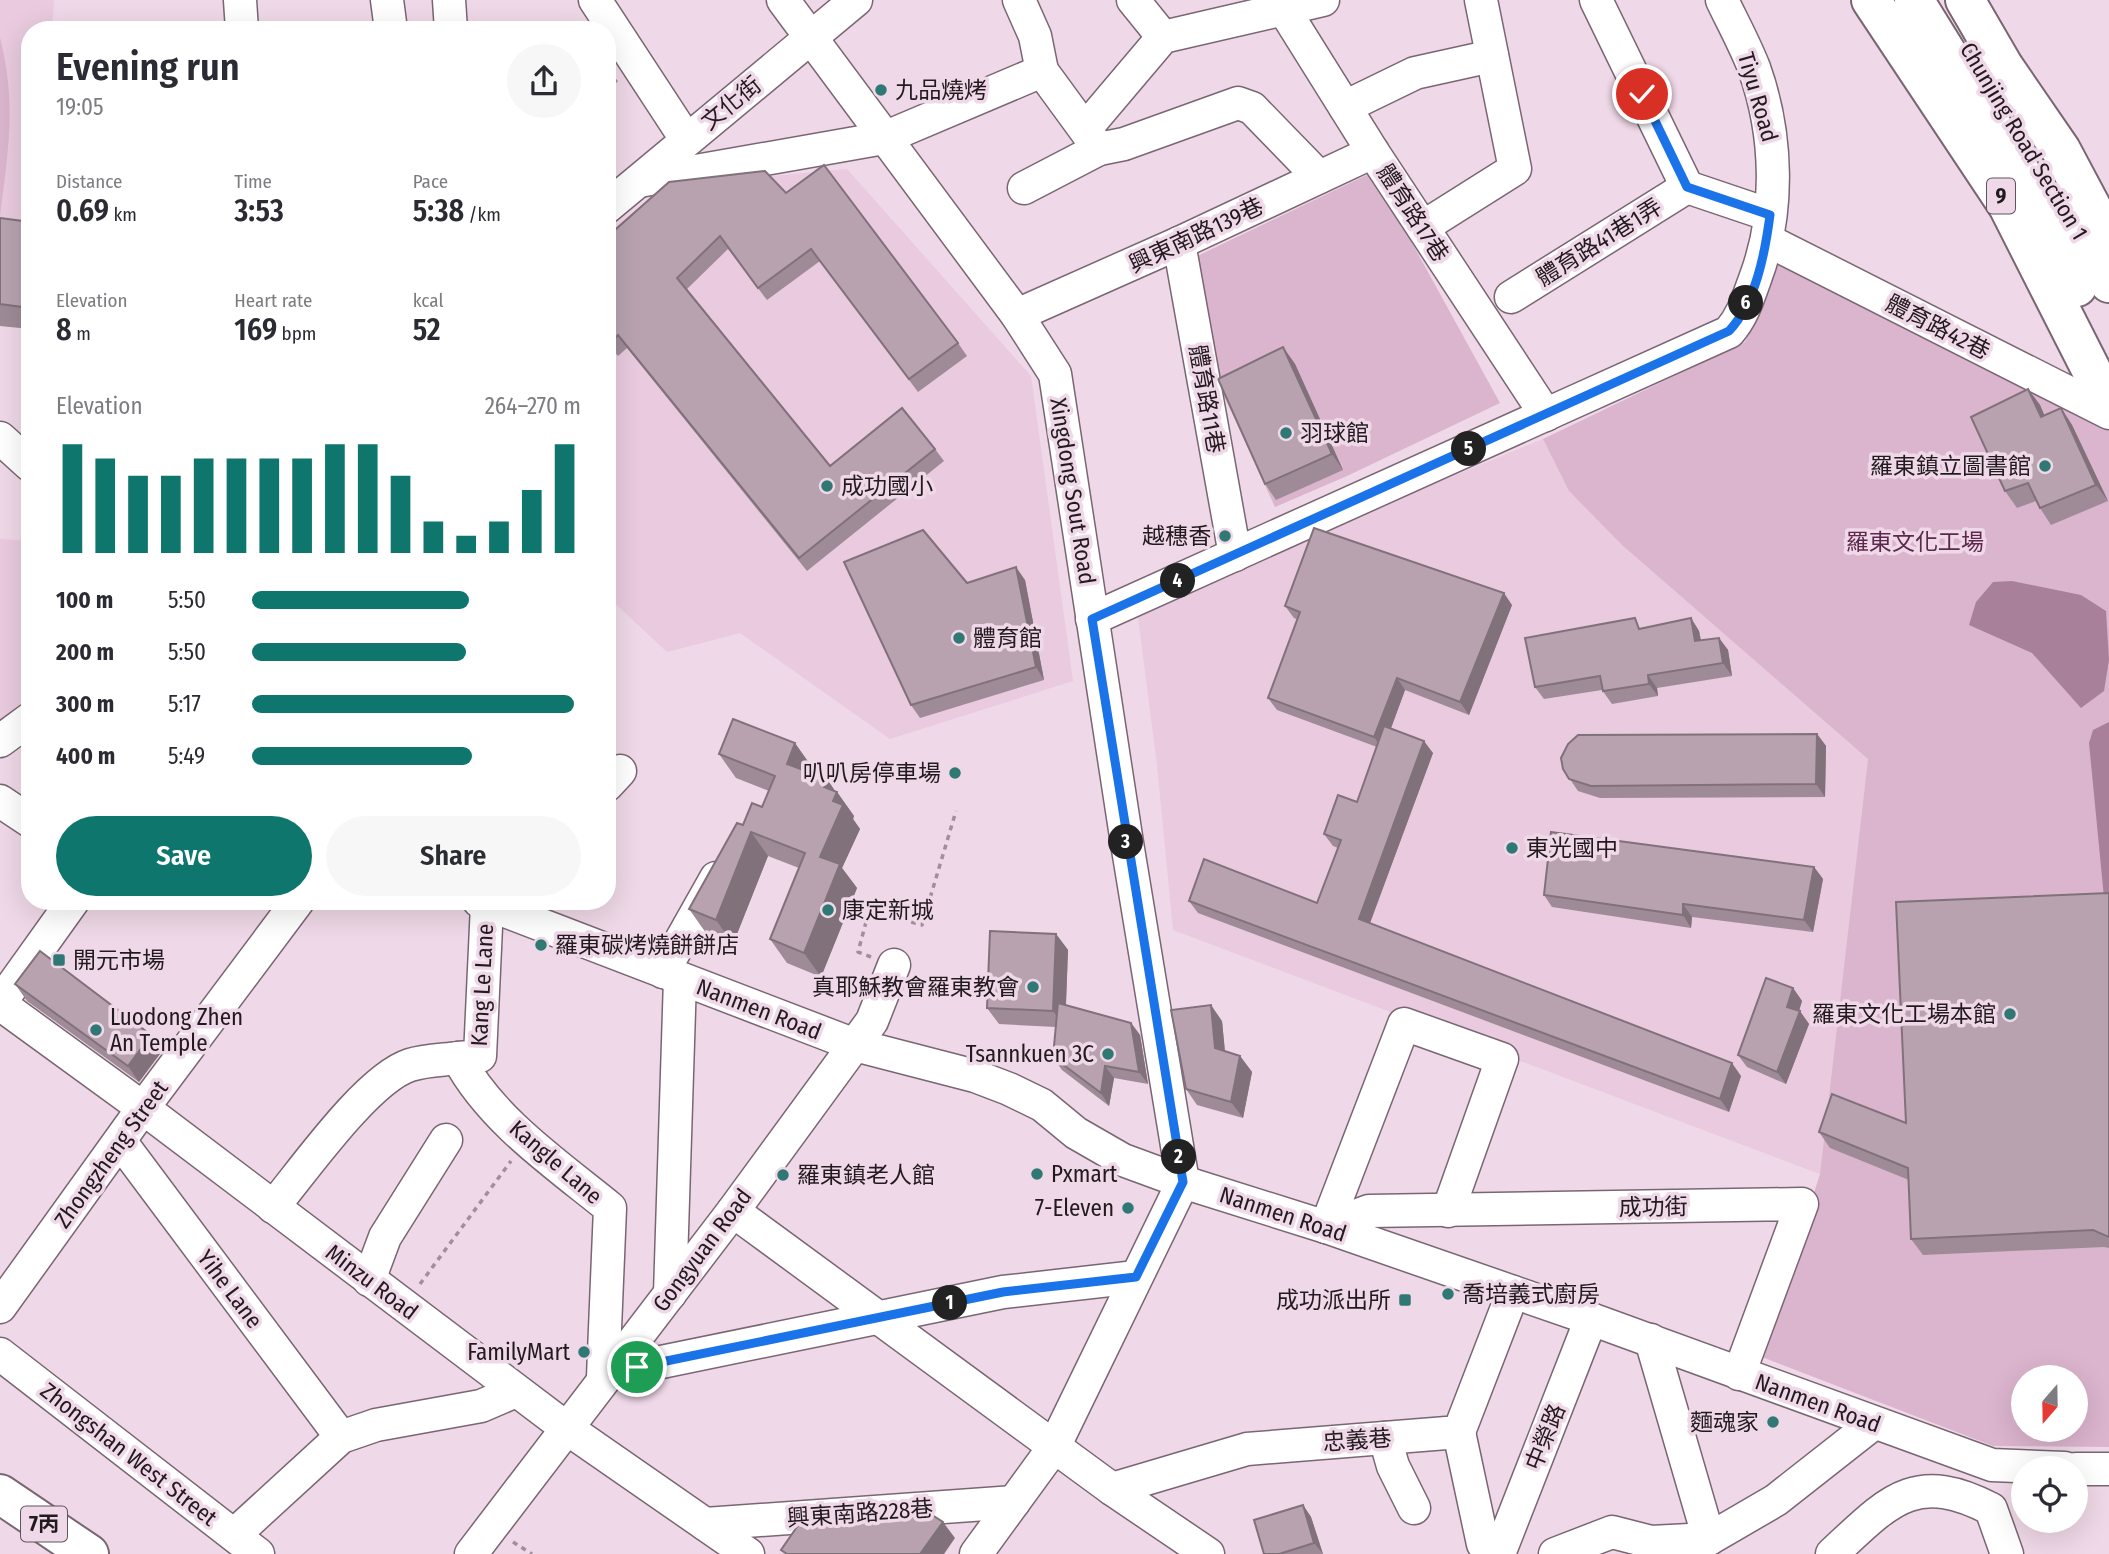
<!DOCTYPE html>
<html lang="en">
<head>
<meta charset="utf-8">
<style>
	:root { --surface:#fff; --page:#f7f7f7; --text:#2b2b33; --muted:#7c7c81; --accent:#0f766e }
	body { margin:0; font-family:"Fira Sans Condensed","Noto Sans TC",sans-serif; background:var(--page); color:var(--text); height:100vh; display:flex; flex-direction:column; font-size:26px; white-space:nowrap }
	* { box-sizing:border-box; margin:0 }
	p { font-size:23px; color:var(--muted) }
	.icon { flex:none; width:38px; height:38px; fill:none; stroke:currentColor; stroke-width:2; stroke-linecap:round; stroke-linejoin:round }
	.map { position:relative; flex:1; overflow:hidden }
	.drawer { position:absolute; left:21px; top:21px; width:595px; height:889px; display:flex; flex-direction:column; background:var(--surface); border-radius:28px; box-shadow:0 7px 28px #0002 }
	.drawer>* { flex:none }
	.needle { width:46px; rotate:200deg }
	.controls { position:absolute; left:2011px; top:1365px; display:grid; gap:14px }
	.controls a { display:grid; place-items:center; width:77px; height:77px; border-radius:50%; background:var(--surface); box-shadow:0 7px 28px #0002; font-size:35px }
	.pin { position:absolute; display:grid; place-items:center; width:60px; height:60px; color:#fff; margin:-30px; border:4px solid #fff; border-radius:50%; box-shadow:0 2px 7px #0007 }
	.km { position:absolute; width:35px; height:35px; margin:-18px; border-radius:50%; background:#222; color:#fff; font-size:19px; line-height:35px; text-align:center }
	.round { display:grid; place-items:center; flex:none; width:74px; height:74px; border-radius:37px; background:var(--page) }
	.summary { display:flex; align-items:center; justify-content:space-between; height:119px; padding:0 35px }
	h1 { font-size:38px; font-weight:600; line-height:52px }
	.metrics { display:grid; grid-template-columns:repeat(3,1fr); gap:10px; height:119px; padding:7px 35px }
	.metrics div { display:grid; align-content:center }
	.metrics b { font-size:30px; font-weight:600 }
	.metrics small { font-size:19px; font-weight:400 }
	.metrics p { font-size:19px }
	.chart { height:196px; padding:14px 35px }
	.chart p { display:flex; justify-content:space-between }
	.chart svg { width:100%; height:126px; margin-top:7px; stroke:var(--accent); stroke-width:6 }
	.action { display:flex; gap:14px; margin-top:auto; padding:14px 35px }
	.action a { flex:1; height:80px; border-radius:42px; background:var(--accent); color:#fff; font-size:28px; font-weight:600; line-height:80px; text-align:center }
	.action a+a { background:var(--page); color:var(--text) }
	ul { padding:0 35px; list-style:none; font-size:23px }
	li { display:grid; grid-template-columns:112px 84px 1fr; align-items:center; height:52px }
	li i { height:18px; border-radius:9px; background:var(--accent) }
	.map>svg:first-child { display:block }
	.built { fill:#e9cade }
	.green { fill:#dbb4cd; fill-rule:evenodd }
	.water { fill:#a8809a }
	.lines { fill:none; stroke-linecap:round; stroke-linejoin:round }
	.minor-casing { stroke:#7a6673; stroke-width:35 }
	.major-casing { stroke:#7a6673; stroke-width:42 }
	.path { stroke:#a18f9b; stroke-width:3.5; stroke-dasharray:5 5; stroke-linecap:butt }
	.minor { stroke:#fff; stroke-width:32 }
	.major { stroke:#fff; stroke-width:38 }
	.wall { fill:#9e8b97 }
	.shaded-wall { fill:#81717b }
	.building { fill:#b8a2b0; stroke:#81717b; stroke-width:2 }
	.route-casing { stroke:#fff; stroke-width:14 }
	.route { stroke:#1a73e8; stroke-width:9 }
	.poi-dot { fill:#307873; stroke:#efd8e7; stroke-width:2.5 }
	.labels { text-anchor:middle; stroke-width:7; stroke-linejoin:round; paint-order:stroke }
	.shield { fill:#efd8e7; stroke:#60535b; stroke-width:2 }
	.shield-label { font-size:21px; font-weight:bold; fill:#221a1f }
	.poi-label { font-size:23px; fill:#221a1f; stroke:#efd8e7; text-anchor:start }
	.street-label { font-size:23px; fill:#221a1f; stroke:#efd8e7 }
	.park-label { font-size:23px; fill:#5c284d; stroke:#efd8e7 }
</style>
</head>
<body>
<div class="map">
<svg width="2109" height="1554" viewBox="0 0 2109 1554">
	<rect width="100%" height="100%" fill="#efd8e7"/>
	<g class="built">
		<path d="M0,0h54l-2,30h-22v298l-30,-3z"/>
		<path d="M847,169l184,207 42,305 -183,58 -150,-106 -73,19 -60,-56v-362l58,-48z"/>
		<path d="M1543,439l26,52 53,54 246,214 -48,415 -647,-244 -16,-165 -19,-148 131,-65z"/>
		<path d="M0,539l30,2v172l-30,24z"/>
	</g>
	<g class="green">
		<path d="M0,38c17,66 8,113 0,179z"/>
		<path d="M1373,172l127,231 -153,73 -72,31 -61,-133 -25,-114z"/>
		<path d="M1778,263l266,124 60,32 5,13v1015l-116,-1 -231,-89 58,-183 48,-415 -246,-214 -53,-54 -26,-52 202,-97 13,-24zM2023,1377h53v53h-53z"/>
	</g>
	<g class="water">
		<path d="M2012,581l69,14 25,16 3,49 -5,31 -23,17 -49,-55 -63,-28 7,-23 17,-20z"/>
		<path d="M2109,722v196h-3l-17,-175 4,-13z"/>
	</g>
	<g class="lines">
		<defs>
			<g id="minor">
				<path d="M240,0l2,30"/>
				<path d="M387,0l4,30"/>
				<path d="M449,0l2,30"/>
				<path d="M595,0l91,139"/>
				<path d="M783,0l234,315 38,59 72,469 56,339 -129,265 -78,107"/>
				<path d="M1019,0l16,36 7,35"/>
				<path d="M1133,0l30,37"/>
				<path d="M1278,0l95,152 173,263"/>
				<path d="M1596,0l91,187 83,28"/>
				<path d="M1345,107l70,-34 77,-17"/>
				<path d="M1086,128l77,-91 160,-37"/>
				<path d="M639,181l245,-43 158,-67 57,78 25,-5 114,-41 14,5 67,69"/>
				<path d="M1024,188l75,-39"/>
				<path d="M607,207l249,-207"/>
				<path d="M1423,227l92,-58 -34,-169"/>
				<path d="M1767,240l342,173"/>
				<path d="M1179,243l56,312"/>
				<path d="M1511,297l176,-110"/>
				<path d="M1017,315l162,-72 194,-91"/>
				<path d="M0,438l30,27"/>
				<path d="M1092,619l637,-287c14,-16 19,-34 26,-53 25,-66 23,-144 -1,-211 -9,-23 -21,-45 -32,-68"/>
				<path d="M0,741l30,-22"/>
				<path d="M607,785l13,-14"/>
				<path d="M0,801l30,20"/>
				<path d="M479,901l376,144 120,31 34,13 33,16 34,28 47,27 60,22 143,45 265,92 401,146 73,3"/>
				<path d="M487,905l-7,151 -22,2c33,62 98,106 152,150l-7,169"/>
				<path d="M663,972l53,-94"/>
				<path d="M0,1003l73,-102"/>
				<path d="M0,1004l143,104 422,319 183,127"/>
				<path d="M120,1141l221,296"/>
				<path d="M273,1207c30,-36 94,-128 137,-142 15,-5 33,-5 48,-7"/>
				<path d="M733,1211l379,278 96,65"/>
				<path d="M1326,1227l43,-16 433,-7 -63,170"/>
				<path d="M1326,1227l78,-203 98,35 -54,152"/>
				<path d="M369,1280l16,-43 61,-97"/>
				<path d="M670,1294l10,-315"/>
				<path d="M0,1307l143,-199 155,-207"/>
				<path d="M1651,1340l58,199"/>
				<path d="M0,1354l258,200"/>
				<path d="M619,1357l18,10 366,-75 133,-15"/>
				<path d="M1459,1432l24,112 9,10"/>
				<path d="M1385,1438l8,28 21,42"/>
				<path d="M2076,1469h33"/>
				<path d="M1112,1489l135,-40 212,-17 54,-140"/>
				<path d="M705,1524l309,-22"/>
				<path d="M234,1535l107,-98 35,-12 105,-19 35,-15"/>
				<path d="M471,1554l262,-343 139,-190 22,-56"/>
				<path d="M1499,1554l92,-235"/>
				<path d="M1555,1554l57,-22 39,10 58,-3 67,-39 98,-77"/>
				<path d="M1832,1554c56,-52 82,-85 159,-45l16,45"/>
			</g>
			<g id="major">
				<path d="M1871,0l137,206 101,199"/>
				<path d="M1914,0l117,189 46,98"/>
				<path d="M1965,0l39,67 57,83 42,79"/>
				<path d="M2062,203l47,80"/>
				<path d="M0,1494l89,60"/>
			</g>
		</defs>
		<use href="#minor" class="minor-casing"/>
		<use href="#major" class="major-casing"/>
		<g class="path">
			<path d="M607,88l10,-8"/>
			<path d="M871,957l-13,-5 11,-41 53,14 34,-114"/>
			<path d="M420,1284l91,-123"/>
			<path d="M513,1542l19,12"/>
		</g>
		<use href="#minor" class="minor"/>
		<use href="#major" class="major"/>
	</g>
	<g class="wall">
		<path d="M786,193l172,150 9,13 -49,36 -98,-131 -53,39 -39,-51 -41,40 143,177 105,-17 9,12 -137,110 -180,-223 -9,8 -11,-13v-106z"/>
		<path d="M0,218l30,4v107l-30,-3z"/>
		<path d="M1283,347l12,17 48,106 -67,30 -11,-16z"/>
		<path d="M2028,389l12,16 4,10 17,-7 11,17 36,76 -57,24 -11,-17 -4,-7 -19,7 -12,-17z"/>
		<path d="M1025,580l19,100 -124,38 -9,-13z"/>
		<path d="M1512,605l-43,110 -64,-25 -14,38 42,25 -63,170 371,153 -12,36 -531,-199 -9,-12 128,2 21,-55 -5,-2 -9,-12 33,-32 20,-55 -100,-37 -9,-12 30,-78 -4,-2 -9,-12z"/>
		<path d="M1691,618l8,13 2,9 18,-2 9,12 4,26 -75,12 1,8 -46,8 -10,-14 -58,9 -9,-12 107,-59z"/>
		<path d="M1817,734l9,12 -1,51 -225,1 -22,-7 -15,-22z"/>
		<path d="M719,754l93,13 -2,6 17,6 8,12 2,1 17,24 -1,3 7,10 -18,39 15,20 -36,89 -34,-14 -17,-24 29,-71 -31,-12 -35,88 -27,-11 -17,-24 54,-84 19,-18 7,-16 -33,-13z"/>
		<path d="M1814,867l9,12 -10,53 -121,-15 -1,11 -139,-21 -8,-12z"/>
		<path d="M2109,893v355l-5,-1 -181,8 -12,-16 -2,-59 -79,-32 -11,-16 87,-9z"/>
		<path d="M1056,934l12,16 -2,55 65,18 9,12 8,49 -34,-6 -5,28 -47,-36 -9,-13 3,-30 -57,-3 -12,-16z"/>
		<path d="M15,984l136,51 11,16 -23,31 -112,-81z"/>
		<path d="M1793,988l9,13 -3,10 10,13 -23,60 -39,-17 -9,-12z"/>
		<path d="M1222,1021l3,30 15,5 12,16 -9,46 -46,-13 -11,-16z"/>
		<path d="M1303,1505l8,12 12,37h-59z"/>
	</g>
	<g class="shaded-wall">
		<path d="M1283,347l12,17 48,106 -11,-16z"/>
		<path d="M2028,389l12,16 12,28 -11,-16z"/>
		<path d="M2061,408l11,17 36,76 -12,-16z"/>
		<path d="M1016,567l9,13 19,100 -8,-13z"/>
		<path d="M1504,593l8,12 -43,110 -9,-13z"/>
		<path d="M1691,618l8,13 4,23 -8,-13z"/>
		<path d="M1719,638l9,12 4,26 -9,-13z"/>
		<path d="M1648,675l9,13 1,8 -9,-12z"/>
		<path d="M1397,678l8,12 -22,60 -9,-13z"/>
		<path d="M1817,734l9,12 -1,51 -9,-13z"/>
		<path d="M1424,741l9,12 -66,178 -8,-12z"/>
		<path d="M795,743l17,24 -8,21 -17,-24z"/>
		<path d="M827,779l10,15v-2l17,24 -1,3 7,10 -18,39 15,20 -36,89 -17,-24 16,-96 4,-70z"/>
		<path d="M751,832l17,24 -35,88 -17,-24z"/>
		<path d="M1814,867l9,12 -10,53 -9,-12z"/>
		<path d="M1683,904l9,13 -1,11 -8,-13z"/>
		<path d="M1056,934l12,16 -3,77 -12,-16z"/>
		<path d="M1793,988l9,13 -6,19 -9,-13z"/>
		<path d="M1211,1005l11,16 4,43 -11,-16z"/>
		<path d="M1800,1011l9,13 -23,60 -9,-12z"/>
		<path d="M1131,1023l9,12 8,49 -9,-12z"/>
		<path d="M151,1035l11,16 -23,31 -11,-16z"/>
		<path d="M1240,1056l12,16 -9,46 -12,-16z"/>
		<path d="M1732,1063l9,13 -12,36 -9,-13z"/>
		<path d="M1105,1066l9,12 -5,28 -8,-13z"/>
		<path d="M1303,1505l8,12 12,37 -9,-11z"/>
		<path d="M943,1522l12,16 -11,16h-24z"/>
	</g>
	<g class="building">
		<path d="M824,165l134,178 -49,36 -98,-130 -53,39 -38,-52 -43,42 153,188 72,-58 33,41 -136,109 -181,-223 -9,9 -2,-3v-104l62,-55 96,-11 21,22z"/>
		<path d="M0,218l30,4v86l-30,-4z"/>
		<path d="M1283,347l49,107 -67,30 -47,-105z"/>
		<path d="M2028,389l13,28 20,-9 35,77 -56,23 -12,-25 -23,8 -34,-74z"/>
		<path d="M1314,528l190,65 -44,109 -63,-24 -23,59 -106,-39 32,-86 -15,-6z"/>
		<path d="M923,530l44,53 49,-16 20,100 -125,38 -67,-143z"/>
		<path d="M1635,618l4,11 52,-11 4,23 24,-3 4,25 -75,12 1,9 -46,7 -3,-15 -65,11 -10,-49z"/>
		<path d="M733,719l62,24 -8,21 40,15 -3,8 13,5 -4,9 10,4 -23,52 20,7 -36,89 -34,-14 35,-86 -54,-21 -35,88 -27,-11 48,-86 6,2 9,-22 10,4 13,-31 -56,-22z"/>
		<path d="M1384,726l40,15 -65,178 373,144 -12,36 -531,-198 15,-42 113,44 24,-63 -17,-6 14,-39 19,7z"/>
		<path d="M1817,734l-1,50 -225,2 -22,-7 -6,-10 -2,-11 7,-14 10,-9z"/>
		<path d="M1551,832l263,35 -10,53 -121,-16v11l-139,-20z"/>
		<path d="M2109,893v344l-16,-7 -182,9 -3,-71 -89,-36 13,-38 74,29 -10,-221z"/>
		<path d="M990,931l66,3 -3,77 -66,-3z"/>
		<path d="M40,951l111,84 -23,31 -113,-82z"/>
		<path d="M1766,978l27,10 -6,19 13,4 -23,61 -39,-17z"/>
		<path d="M1058,1003l73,20 8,49 -34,-6 -4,27 -48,-36z"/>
		<path d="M1211,1005l4,43 25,8 -9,46 -45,-13 -15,-79z"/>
		<path d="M1303,1505l11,38 -35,11h-15l-10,-34z"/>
		<path d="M926,1511l17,11 -23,32h-133l-6,-4 20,-29z"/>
	</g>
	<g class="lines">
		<defs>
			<path id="route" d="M637,1367l366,-75 133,-15 47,-95 -91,-563 637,-288c27,-29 36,-78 41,-116l-83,-28 -45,-93"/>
		</defs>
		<use href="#route" class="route-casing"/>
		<use href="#route" class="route"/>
	</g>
	<g class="poi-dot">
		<circle cx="881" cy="90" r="7"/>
		<circle cx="1286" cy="433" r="7"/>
		<circle cx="2045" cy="466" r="7"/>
		<circle cx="827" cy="486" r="7"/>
		<circle cx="1225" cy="536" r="7"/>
		<circle cx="959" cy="638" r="7"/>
		<circle cx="955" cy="773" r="7"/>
		<circle cx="1512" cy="848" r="7"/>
		<circle cx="828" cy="910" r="7"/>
		<circle cx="541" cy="945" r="7"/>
		<rect x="52" y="953" width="14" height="14" rx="3.5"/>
		<circle cx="1033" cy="987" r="7"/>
		<circle cx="2010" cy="1014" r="7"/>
		<circle cx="96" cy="1030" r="7"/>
		<circle cx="1108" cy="1054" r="7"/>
		<circle cx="1037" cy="1174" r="7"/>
		<circle cx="783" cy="1175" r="7"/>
		<circle cx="1128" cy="1208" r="7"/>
		<circle cx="1448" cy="1294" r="7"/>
		<rect x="1398" y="1293" width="14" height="14" rx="3.5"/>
		<circle cx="584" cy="1352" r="7"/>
		<circle cx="1773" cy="1422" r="7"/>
	</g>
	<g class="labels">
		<g class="shield">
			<rect x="1987" y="178.5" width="28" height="35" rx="5"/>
			<rect x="21" y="1506.5" width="46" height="35" rx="5"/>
		</g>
		<g class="shield-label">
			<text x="2001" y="203">9</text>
			<text x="44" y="1531">7丙</text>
		</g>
		<g class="poi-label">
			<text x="895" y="98">九品燒烤</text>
			<text x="1300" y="441">羽球館</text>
			<text x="2031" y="474" text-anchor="end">羅東鎮立圖書館</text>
			<text x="841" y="494">成功國小</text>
			<text x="1211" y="544" text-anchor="end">越穗香</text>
			<text x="973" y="646">體育館</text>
			<text x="941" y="781" text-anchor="end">叭叭房停車場</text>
			<text x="1526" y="856">東光國中</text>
			<text x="842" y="918">康定新城</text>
			<text x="555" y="953">羅東碳烤燒餅餅店</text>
			<text x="73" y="968">開元市場</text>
			<text x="1019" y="995" text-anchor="end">真耶穌教會羅東教會</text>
			<text x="1996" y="1022" text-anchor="end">羅東文化工場本館</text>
			<text x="110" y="1025">Luodong Zhen<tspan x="110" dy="26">An Temple</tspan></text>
			<text x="1094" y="1062" text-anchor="end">Tsannkuen 3C</text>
			<text x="1051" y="1182">Pxmart</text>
			<text x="797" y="1183">羅東鎮老人館</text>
			<text x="1114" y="1216" text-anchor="end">7-Eleven</text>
			<text x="1462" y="1302">喬培義式廚房</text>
			<text x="1391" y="1308" text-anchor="end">成功派出所</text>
			<text x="570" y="1360" text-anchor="end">FamilyMart</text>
			<text x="1759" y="1430" text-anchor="end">麵魂家</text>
		</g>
		<g class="street-label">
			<text transform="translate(1758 97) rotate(74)" y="8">Tiyu Road</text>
			<text transform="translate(731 103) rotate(-39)" y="8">文化街</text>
			<text transform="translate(2024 141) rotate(59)" y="8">Chunjing Road Section 1</text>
			<text transform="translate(1413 213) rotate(57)" y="8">體育路17巷</text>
			<text transform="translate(1196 235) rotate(-25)" y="8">興東南路139巷</text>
			<text transform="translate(1599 242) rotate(-32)" y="8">體育路41巷1弄</text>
			<text transform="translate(1938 327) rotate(27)" y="8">體育路42巷</text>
			<text transform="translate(1207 399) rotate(80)" y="8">體育路11巷</text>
			<text transform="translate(1073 491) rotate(81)" y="8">Xingdong Sout Road</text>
			<text transform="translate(482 985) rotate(-87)" y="8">Kang Le Lane</text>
			<text transform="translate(759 1009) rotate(21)" y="8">Nanmen Road</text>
			<text transform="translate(111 1154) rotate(-54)" y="8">Zhongzheng Street</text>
			<text transform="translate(556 1162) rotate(41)" y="8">Kangle Lane</text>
			<text transform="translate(1653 1207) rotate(-1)" y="8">成功街</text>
			<text transform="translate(1283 1214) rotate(18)" y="8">Nanmen Road</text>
			<text transform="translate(702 1250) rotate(-53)" y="8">Gongyuan Road</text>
			<text transform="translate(372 1282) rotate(37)" y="8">Minzu Road</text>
			<text transform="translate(230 1289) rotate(53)" y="8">Yihe Lane</text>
			<text transform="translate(1818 1403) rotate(20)" y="8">Nanmen Road</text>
			<text transform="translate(1545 1437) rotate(-68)" y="8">中榮路</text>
			<text transform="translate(1357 1440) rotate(-4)" y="8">忠義巷</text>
			<text transform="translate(129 1454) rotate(38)" y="8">Zhongshan West Street</text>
			<text transform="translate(860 1513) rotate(-4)" y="8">興東南路228巷</text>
		</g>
		<g class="park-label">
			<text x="1915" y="550">羅東文化工場</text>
		</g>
	</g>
</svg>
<div class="controls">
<a><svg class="needle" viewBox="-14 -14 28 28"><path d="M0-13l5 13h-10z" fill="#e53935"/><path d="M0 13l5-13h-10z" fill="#7c7c81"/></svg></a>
<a><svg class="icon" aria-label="locate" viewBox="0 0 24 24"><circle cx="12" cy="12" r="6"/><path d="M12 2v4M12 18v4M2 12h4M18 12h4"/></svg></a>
</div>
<div class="pin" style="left:637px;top:1367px;background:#1e9e55"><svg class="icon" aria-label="arrive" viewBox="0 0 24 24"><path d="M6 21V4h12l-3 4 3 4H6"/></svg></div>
<div class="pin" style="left:1642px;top:94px;background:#d93025"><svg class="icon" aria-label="check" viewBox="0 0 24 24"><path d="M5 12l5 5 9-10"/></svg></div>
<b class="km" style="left:950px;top:1303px">1</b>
<b class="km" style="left:1179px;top:1157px">2</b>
<b class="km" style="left:1126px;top:842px">3</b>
<b class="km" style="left:1178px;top:581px">4</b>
<b class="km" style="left:1469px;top:449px">5</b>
<b class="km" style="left:1746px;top:303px">6</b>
<section class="drawer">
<div class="summary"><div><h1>Evening run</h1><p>19:05</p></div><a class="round"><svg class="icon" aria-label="share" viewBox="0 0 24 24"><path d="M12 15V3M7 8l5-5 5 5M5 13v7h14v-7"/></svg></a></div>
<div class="metrics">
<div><p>Distance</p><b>0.69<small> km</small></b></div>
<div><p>Time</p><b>3:53</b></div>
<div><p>Pace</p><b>5:38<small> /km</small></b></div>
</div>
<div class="metrics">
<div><p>Elevation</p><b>8<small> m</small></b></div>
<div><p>Heart rate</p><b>169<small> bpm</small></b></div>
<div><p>kcal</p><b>52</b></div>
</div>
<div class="chart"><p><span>Elevation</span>264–270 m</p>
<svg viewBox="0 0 160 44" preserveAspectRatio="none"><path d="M5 44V6M15 44V11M25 44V17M35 44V17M45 44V11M55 44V11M65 44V11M75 44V11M85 44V6M95 44V6M105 44V17M115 44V33M125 44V38M135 44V33M145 44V22M155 44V6"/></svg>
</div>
<ul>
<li><b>100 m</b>5:50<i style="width:66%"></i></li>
<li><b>200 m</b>5:50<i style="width:65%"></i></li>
<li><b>300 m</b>5:17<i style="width:98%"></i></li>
<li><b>400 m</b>5:49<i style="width:67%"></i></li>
</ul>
<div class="action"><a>Save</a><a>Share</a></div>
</section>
</div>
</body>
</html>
